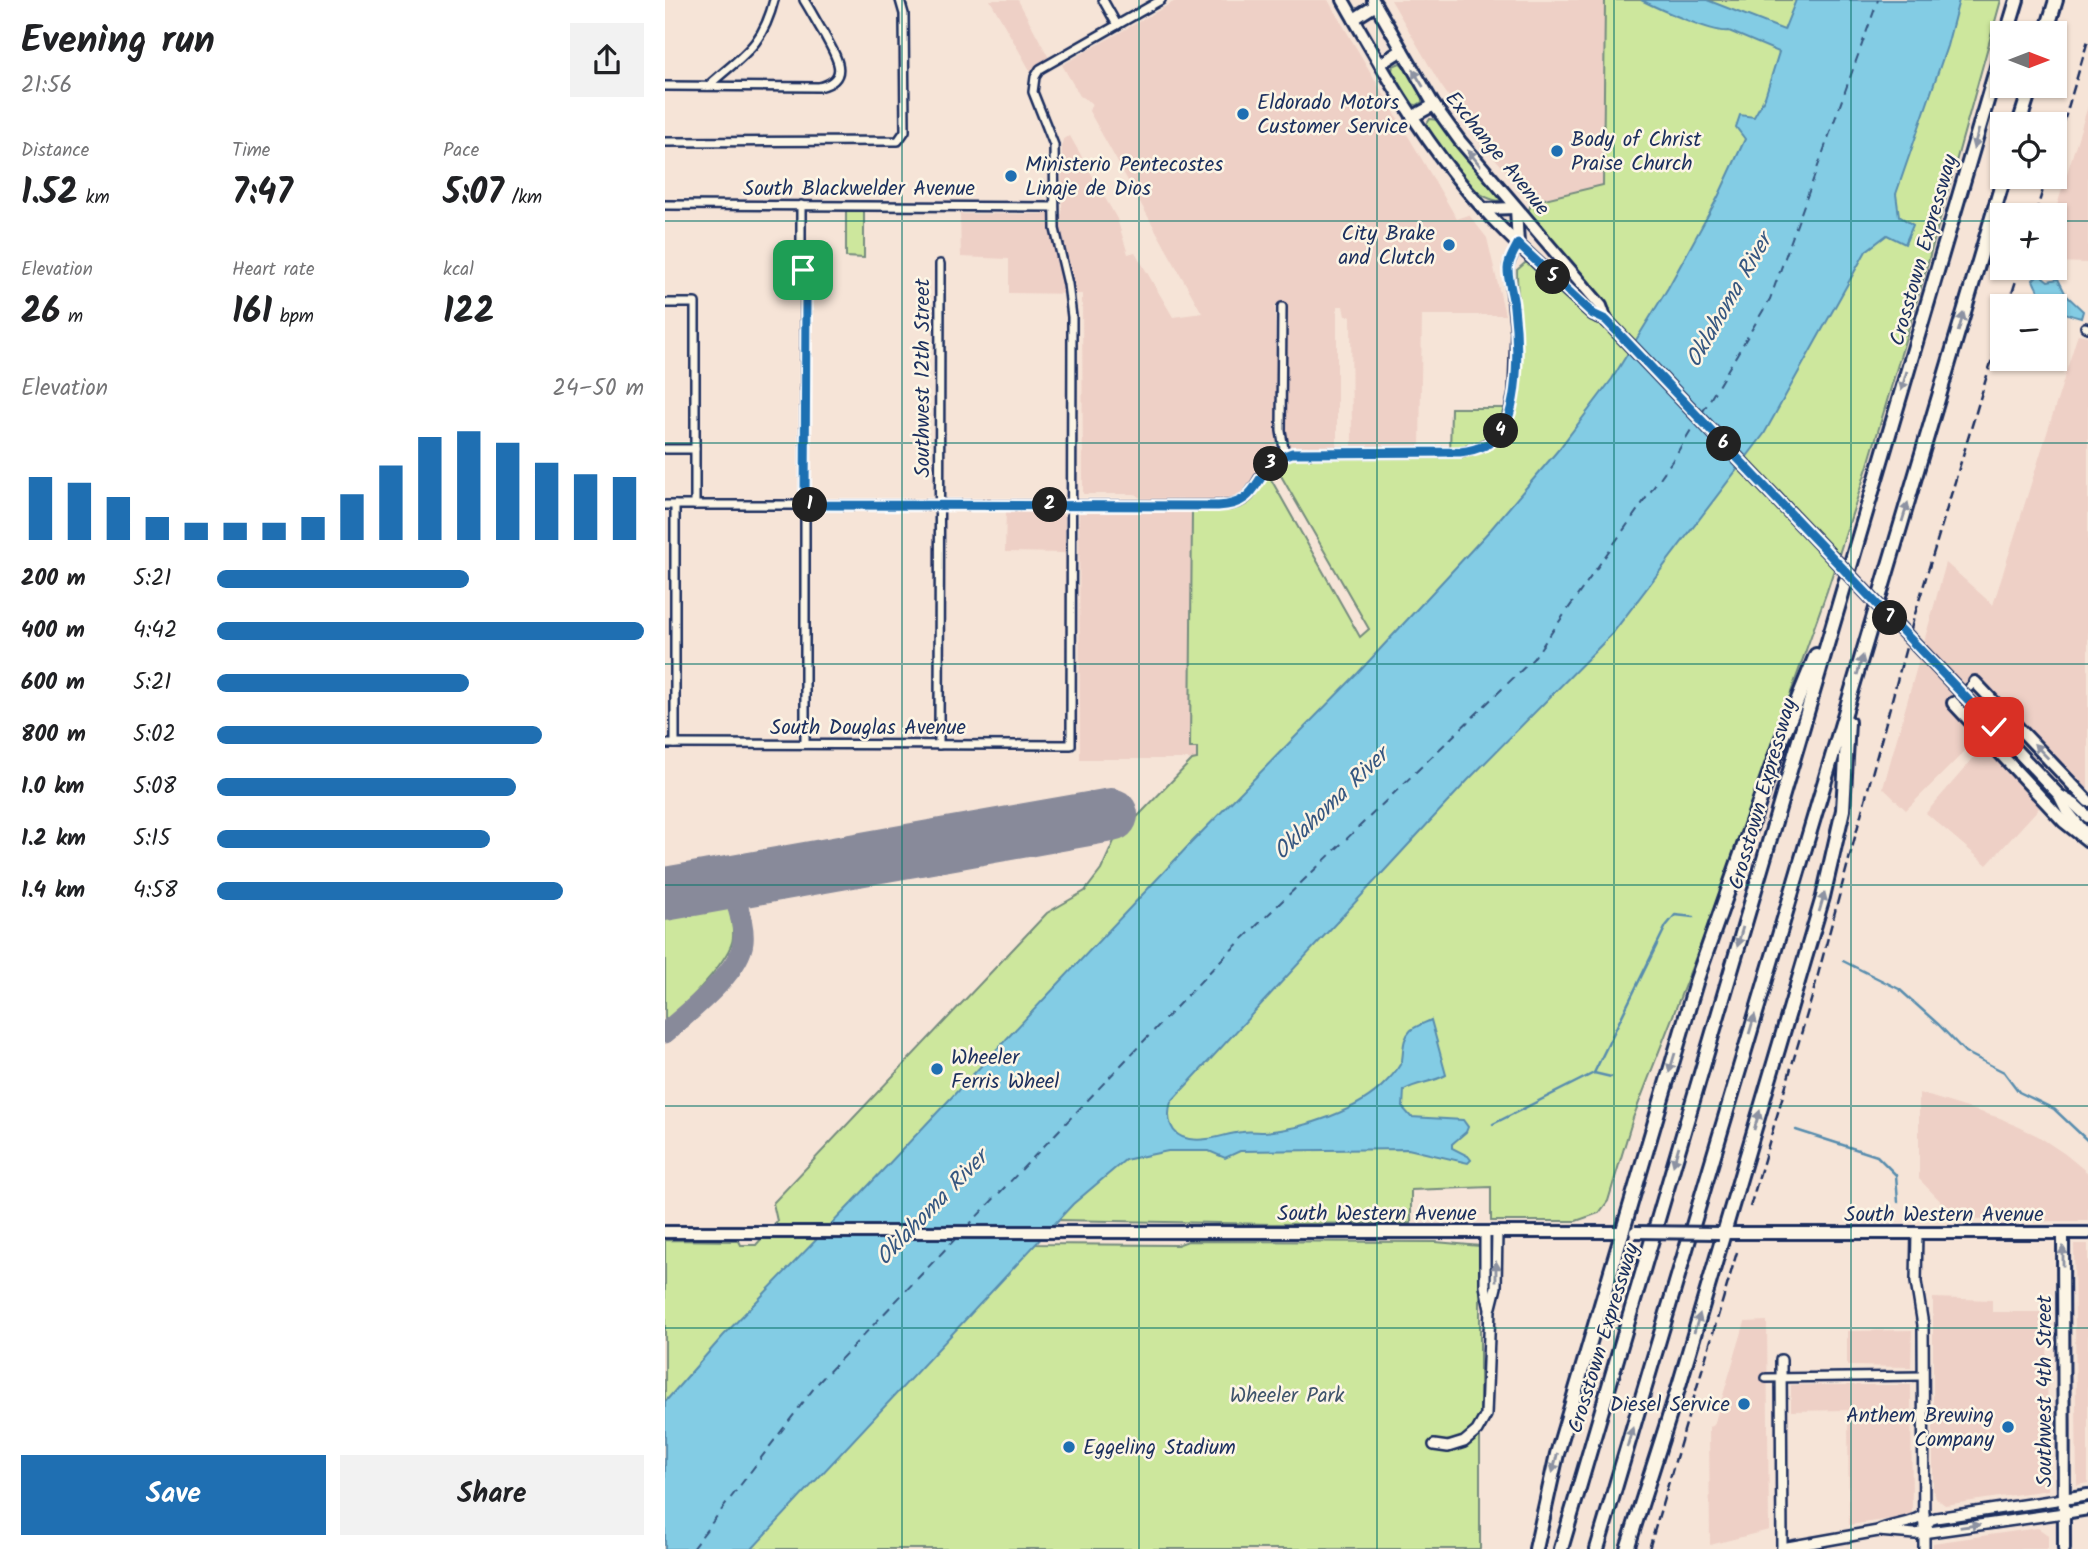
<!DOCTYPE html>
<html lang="en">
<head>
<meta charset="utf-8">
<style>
	:root { --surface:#fff; --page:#f2f2f2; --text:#202124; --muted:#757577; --accent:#1f6fb2 }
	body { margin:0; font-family:Kalam,sans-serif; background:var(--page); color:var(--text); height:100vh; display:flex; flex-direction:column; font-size:26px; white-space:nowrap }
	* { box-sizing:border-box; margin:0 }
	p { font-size:23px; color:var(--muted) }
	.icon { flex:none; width:38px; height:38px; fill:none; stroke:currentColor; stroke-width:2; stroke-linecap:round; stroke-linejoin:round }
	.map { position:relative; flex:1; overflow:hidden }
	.sheet { display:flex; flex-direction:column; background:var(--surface); width:665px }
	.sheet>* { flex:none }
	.needle { width:46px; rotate:90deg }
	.tools { position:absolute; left:1325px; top:21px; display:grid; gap:14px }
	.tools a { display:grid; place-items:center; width:77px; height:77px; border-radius:0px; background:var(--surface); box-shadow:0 2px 5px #0004; font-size:35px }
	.pin { position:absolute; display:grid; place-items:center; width:60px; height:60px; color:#fff; margin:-30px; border-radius:14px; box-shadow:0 4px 10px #0006 }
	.km { position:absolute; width:35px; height:35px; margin:-18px; border-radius:50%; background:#222; color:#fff; font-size:19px; line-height:35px; text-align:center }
	.round { display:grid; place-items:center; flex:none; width:74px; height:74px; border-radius:0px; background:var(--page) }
	.overview { display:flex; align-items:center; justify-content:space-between; height:119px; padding:0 21px }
	h1 { font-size:38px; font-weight:700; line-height:52px }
	.figures { display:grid; grid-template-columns:repeat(3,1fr); gap:10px; height:119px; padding:7px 21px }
	.figures div { display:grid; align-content:center }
	.figures b { font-size:35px; font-weight:700 }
	.figures small { font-size:19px; font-weight:400 }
	.figures p { font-size:19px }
	.chart { height:196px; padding:14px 21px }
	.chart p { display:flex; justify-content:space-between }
	.chart svg { width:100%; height:126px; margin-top:7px; stroke:var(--accent); stroke-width:6 }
	.button { display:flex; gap:14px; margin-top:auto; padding:14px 21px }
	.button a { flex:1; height:80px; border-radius:0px; background:var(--accent); color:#fff; font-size:28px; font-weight:700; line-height:80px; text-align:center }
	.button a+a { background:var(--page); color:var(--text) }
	ul { padding:0 21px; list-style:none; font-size:23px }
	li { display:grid; grid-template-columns:112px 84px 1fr; align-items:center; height:52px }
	li i { height:18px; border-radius:9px; background:var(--accent) }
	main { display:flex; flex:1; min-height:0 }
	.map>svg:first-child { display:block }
	.built { fill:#eed0c6 }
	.green { fill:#cde79d; stroke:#748b7e; stroke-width:2 }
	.water { fill:#83cce4; stroke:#598dae; stroke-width:2 }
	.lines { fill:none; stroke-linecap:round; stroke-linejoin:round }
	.stream { stroke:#598dae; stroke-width:2.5 }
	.ferry { stroke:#355680; stroke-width:2; stroke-dasharray:9 7; stroke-linecap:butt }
	.taxiway { stroke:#888a9a; stroke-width:21 }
	.runway { stroke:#888a9a; stroke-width:54 }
	.minor-casing { stroke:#1b2f5e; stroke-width:12 }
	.tertiary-casing { stroke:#1b2f5e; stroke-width:14 }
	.secondary-casing { stroke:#1b2f5e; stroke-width:16 }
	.primary-casing { stroke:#1b2f5e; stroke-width:16 }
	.motorway-casing { stroke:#1b2f5e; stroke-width:18 }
	.minor { stroke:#fcf5e5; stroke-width:7 }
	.tertiary { stroke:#fcf5e5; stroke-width:9 }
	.secondary { stroke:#fcf5e5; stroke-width:10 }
	.primary { stroke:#fcf5e5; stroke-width:10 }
	.motorway { stroke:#fcf5e5; stroke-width:12 }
	.rail { stroke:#1b2f5e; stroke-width:2.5; stroke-dasharray:10 5; stroke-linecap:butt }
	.secondary-bridge-casing { stroke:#1b2f5e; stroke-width:16; stroke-linecap:butt }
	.primary-bridge-casing { stroke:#1b2f5e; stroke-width:16; stroke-linecap:butt }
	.secondary-bridge { stroke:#fcf5e5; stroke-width:10 }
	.primary-bridge { stroke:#fcf5e5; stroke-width:10 }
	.oneway { fill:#8c92a2 }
	.route-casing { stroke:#fff; stroke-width:14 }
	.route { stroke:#1f6fb2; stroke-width:9 }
	.grid { fill:none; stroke:#0f766e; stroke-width:2; stroke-opacity:0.55 }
	.poi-dot { fill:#1f6fb2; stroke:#fcf5e5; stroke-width:2.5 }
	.labels { text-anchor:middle; stroke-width:5; stroke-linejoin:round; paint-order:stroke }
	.poi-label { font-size:21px; fill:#1b2f5e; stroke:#fcf5e5; text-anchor:start }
	.street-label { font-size:21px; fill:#1b2f5e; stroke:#fcf5e5 }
	.park-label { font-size:21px; fill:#3f546b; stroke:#fcf5e5 }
	.water-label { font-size:23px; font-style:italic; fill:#355680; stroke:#fcf5e5 }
</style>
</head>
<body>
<main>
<section class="sheet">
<div class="overview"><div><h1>Evening run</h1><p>21:56</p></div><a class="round"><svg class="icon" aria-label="share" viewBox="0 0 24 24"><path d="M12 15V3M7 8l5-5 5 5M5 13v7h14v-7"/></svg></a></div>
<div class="figures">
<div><p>Distance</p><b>1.52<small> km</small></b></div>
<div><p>Time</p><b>7:47</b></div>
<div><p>Pace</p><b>5:07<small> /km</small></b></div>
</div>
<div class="figures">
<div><p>Elevation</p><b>26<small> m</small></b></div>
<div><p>Heart rate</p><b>161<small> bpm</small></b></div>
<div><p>kcal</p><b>122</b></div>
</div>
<div class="chart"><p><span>Elevation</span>24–50 m</p>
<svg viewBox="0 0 160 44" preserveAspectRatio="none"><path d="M5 44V22M15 44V24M25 44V29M35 44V36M45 44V38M55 44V38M65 44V38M75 44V36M85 44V28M95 44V18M105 44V8M115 44V6M125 44V10M135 44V17M145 44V21M155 44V22"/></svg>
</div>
<ul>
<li><b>200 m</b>5:21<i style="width:59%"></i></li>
<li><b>400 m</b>4:42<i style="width:100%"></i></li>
<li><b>600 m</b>5:21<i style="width:59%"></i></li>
<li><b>800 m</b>5:02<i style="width:76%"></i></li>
<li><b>1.0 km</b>5:08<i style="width:70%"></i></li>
<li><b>1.2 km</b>5:15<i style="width:64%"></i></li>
<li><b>1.4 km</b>4:58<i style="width:81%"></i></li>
</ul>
<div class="button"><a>Save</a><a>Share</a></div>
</section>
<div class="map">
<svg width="1423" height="1549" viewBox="0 0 1423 1549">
	<rect width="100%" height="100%" fill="#f6e4d7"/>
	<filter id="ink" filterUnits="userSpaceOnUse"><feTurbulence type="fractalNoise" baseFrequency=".0143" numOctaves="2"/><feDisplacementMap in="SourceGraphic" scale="14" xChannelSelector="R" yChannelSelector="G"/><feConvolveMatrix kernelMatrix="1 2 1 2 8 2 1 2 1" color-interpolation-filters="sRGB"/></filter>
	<g filter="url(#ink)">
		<g class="built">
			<path d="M325,0h28l31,58 -18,14z"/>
			<path d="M512,0h151l129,219 12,-4 18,23 18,77h-83l-2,133 -68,-1 -1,-131h-6l-2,-10h-6v141l-48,-1 -3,-15 2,-124 -13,-1 1,146 -8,4 -6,8 -15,28 -16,8 -87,1 -9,-7h-52l-1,-200 -73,-1v-34l-48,-2 -1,-43h102v-69l1,-6 7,-3 47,83 11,35 7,-2 38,65 29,-4 -113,-202 3,-8 -12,-7 -18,-31z"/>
			<path d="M726,0h214l-2,185 -71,17 -55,-65 -37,-53z"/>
			<path d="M1423,106v157l-33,-1 -1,-47z"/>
			<path d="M1413,334l10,2v458l-81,-85 -101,101 -23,-22 63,-225 47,42z"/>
			<path d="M390,510l10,6v37l-60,-1 1,-41z"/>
			<path d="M527,510l-2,237 7,1v11h-117l-1,-246z"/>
			<path d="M1319,746l57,60 -54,59 -61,-52z"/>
			<path d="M1254,1093l81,25 38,18 27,18 23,19v48h-102l-35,-9 -32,-33z"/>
			<path d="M1409,1244h14v239l-11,2z"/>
			<path d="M1268,1298l59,2v12h55l1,178 -103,15 -9,-7 -3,-8z"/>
			<path d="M1102,1321l2,209 -59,15 -1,-118 5,-2 31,-103z"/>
			<path d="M1247,1330l-1,37 -64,-1v-35z"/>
			<path d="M1126,1385h120l1,131 -63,9 -1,-115 -57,1z"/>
			<path d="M1373,1528l10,7v14h-115v-6z"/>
		</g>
		<g class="green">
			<path d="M940,0h396l-76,273 -57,192 -41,126 -121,340 -73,187 -25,83 -9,12 -23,8h-85v-34l-80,3v33l-139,1 -214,-4 -23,24 142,1 11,-4 248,1 44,4v303h-815v-309l74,1 2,4h15l21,-24 -4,-18 274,-290 38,-22 16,-21 13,-29 78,-81 5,-1v-11h-7l2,-238c19,0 46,5 61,-11 6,-8 9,-18 15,-25l92,163 9,-8 -93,-162 14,-9 13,-1h147l1,-49h53l-2,6 8,10c18,-49 7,-103 7,-154l8,-7h5l65,60 15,-14 -82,-97 4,-10 71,-17z"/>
			<path d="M735,63c10,7 23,27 22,39l-5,3 -8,-1 -18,-30 2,-8z"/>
			<path d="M765,119l8,1 62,79 -1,2c-32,-4 -57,-50 -74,-74z"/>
			<path d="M181,211h18v47l-18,-1z"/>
			<path d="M64,904c1,10 5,22 4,33 -1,22 -51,71 -68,87v-111z"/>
		</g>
		<g class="water">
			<path d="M976,0h66l77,30 12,-30h163l-12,46 -51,148 3,22 14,9 -8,19 -18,-9 -21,16 -102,183 -152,200 -144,146 -297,322c-5,16 -1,34 18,37 20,3 35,-5 53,-7 7,-1 15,0 22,0 39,-3 95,-21 122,-50 6,-6 14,-15 16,-22 2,-11 0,-21 9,-30 5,-4 14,-7 20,-10l15,55c-15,8 -28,7 -42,15l-1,18 8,9 52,3 5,7 -2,5 -14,12v4l16,8 3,4 -3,3 -60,-14 -168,2 -15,7 -16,-7h-41l-43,9 -52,44 -321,345h-87v-147l58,-66 129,-133 339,-360 167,-170 133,-144 68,-80 53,-70 56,-91 50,-91 27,-58 -9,-12 4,-12 14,2 11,-20 14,-45 -50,-21c-15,3 -72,-23 -88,-31z"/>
			<path d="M1378,269v8l5,4 10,-2 8,16 17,16 -2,7c-22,-5 -40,-16 -48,-38z"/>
		</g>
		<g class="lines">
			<g class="stream">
				<path d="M1178,961l56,28 40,36 26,27 39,20 15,20 35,17 34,32"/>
				<path d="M929,1073l72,-147 9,-11 19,2"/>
				<path d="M828,1124l101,-51 17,4"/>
				<path d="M1131,1130l81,26 19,19 2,27"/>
			</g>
			<g class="ferry">
				<path d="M1037,413l68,-114 108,-299"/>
				<path d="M301,1228l255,-268 312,-301 139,-198 25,-41"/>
				<path d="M27,1549l125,-165 140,-147"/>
			</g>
			<path class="taxiway" d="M0,1033c22,-20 75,-60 78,-91 2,-19 -8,-41 -12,-60"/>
			<path class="runway" d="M0,894l446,-79"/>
			<defs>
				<g id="minor">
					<path d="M438,0l14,25"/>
					<path d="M0,86l154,1c34,-8 16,-32 5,-53 -7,-11 -13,-23 -20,-34"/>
					<path d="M43,86c34,-31 54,-38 66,-86"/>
					<path d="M0,142l233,-1 7,-10 -1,-117 -4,-14"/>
					<path d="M0,205l388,2"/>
					<path d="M136,205v48l4,44v447"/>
					<path d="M0,303h30v202"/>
					<path d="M617,307l-1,124 4,24"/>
					<path d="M1420,327l3,1"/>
					<path d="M0,449h30"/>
					<path d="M0,505h562c23,-3 25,-17 36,-33 7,-10 18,-16 29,-19l168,-1 18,-4 18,-10 11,-18 6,-27 2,-61 -7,-66 10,-22"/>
					<path d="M1288,703l22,-21"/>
					<path d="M0,744l406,1 1,-428 -4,-33 -13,-55 -1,-84 -21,-53 2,-15 5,-8 121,-69"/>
					<path d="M10,744v-239"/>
					<path d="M274,745l1,-481"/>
					<path d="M1101,1378l157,-2"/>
				</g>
				<g id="tertiary">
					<path d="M1252,1233l-1,49 7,43 1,224"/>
					<path d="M826,1307l5,-20 1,-55"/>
					<path d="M1116,1360l1,189"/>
					<path d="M769,1445l14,2 16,-5 13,-11 9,-16 4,-106 -5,-23v-54"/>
					<path d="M1260,1529l5,-9 6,-2 127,-19"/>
					<path d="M1213,1531l37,3 149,-21"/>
					<path d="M1117,1548l96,-17c13,-7 37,-7 46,-17"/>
				</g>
				<g id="secondary">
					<path d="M678,0c35,61 69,122 113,177 40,51 90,93 137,137l13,6"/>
					<path d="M708,0l61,105 26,36 141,165 5,14"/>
					<path d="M689,19l22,-14"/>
					<path d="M715,64l22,-14"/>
					<path d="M747,117l22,-12"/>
					<path d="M851,208l2,36"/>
					<path d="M818,209l33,-1"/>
					<path d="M1310,682l113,119"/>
					<path d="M1288,703l111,119 24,19"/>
					<path d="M1394,795l8,16 17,21"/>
					<path d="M1394,795l15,9 14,13"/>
					<path d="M0,1232h957"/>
					<path d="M1398,1233l1,316"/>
					<path d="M1398,1499l25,-4"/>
					<path d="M1399,1513l24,-4"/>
				</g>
				<path id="primary" d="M1054,1233h369"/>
				<g id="motorway">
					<path d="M1342,33l10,-33"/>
					<path d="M1381,33l10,-33"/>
					<path d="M1354,124l12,-38"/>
					<path d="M871,1549l21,-95 140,-475 83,-236 36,-88"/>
					<path d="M896,1549l441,-1499"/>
					<path d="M932,1549l407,-1372"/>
					<path d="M962,1549l51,-160 145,-492 20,-87 5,-88"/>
				</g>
			</defs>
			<use href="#minor" class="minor-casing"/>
			<use href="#tertiary" class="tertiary-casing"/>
			<use href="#secondary" class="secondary-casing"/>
			<use href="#primary" class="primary-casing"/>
			<use href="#motorway" class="motorway-casing"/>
			<use href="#minor" class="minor"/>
			<use href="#tertiary" class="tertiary"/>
			<use href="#secondary" class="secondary"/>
			<use href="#primary" class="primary"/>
			<use href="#motorway" class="motorway"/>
			<g class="rail">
				<path d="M1390,152l33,-112"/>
				<path d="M1370,215l12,-38"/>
				<path d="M1343,306l12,-38"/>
				<path d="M1085,1207l62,-210 103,-383 87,-288"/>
				<path d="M984,1549l88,-297"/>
			</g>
			<defs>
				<path id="secondary-bridge" d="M941,320l453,475"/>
				<path id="primary-bridge" d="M970,1232l84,1"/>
			</defs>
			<use href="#secondary-bridge" class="secondary-bridge-casing"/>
			<use href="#primary-bridge" class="primary-bridge-casing"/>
			<use href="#secondary-bridge" class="secondary-bridge"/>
			<use href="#primary-bridge" class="primary-bridge"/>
		</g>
		<defs><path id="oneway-solid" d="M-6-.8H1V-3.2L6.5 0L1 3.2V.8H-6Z" transform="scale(1.75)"/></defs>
		<g class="oneway">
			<use href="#oneway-solid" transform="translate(753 78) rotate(-121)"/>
			<use href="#oneway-solid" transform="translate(1311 139) rotate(106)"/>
			<use href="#oneway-solid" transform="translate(809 158) rotate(-129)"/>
			<use href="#oneway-solid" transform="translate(1296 322) rotate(-74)"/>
			<use href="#oneway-solid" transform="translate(1239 381) rotate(106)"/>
			<use href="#oneway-solid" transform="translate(1240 512) rotate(-73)"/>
			<use href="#oneway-solid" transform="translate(1195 665) rotate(-74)"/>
			<use href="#oneway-solid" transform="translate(1376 751) rotate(-134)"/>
			<use href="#oneway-solid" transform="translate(1157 902) rotate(-74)"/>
			<use href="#oneway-solid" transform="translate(1075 937) rotate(106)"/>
			<use href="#oneway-solid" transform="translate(1087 1024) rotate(-74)"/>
			<use href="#oneway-solid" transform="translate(1007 1063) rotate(107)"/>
			<use href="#oneway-solid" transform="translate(1092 1120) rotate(-73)"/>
			<use href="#oneway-solid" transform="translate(1011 1156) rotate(106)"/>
			<use href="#oneway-solid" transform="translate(1398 1256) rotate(-90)"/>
			<use href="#oneway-solid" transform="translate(831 1271) rotate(-90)"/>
			<use href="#oneway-solid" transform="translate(1032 1323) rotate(-73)"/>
			<use href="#oneway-solid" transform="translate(965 1437) rotate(-74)"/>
			<use href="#oneway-solid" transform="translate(890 1463) rotate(104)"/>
			<use href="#oneway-solid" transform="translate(1305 1526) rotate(-8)"/>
		</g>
	</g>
	<g class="lines" filter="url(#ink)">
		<defs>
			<path id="route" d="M138,270l3,27 -1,208 413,1c48,-2 32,-40 74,-53l168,-1c16,-2 33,-7 42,-21 18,-28 16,-92 12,-124 -1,-13 -6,-25 -6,-38 0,-8 6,-17 10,-25l75,70 13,6 388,407"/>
		</defs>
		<use href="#route" class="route-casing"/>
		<use href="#route" class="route"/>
	</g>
	<path class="grid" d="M237,0v1549M474,0v1549M712,0v1549M949,0v1549M1186,0v1549M0,221h1337M1390,221h33M0,443h1423M0,664h1423M0,885h1423M0,1106h1423M0,1328h1423"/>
	<g class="poi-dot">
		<circle cx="578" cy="114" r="7"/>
		<circle cx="892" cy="151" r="7"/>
		<circle cx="346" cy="176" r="7"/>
		<circle cx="784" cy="245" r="7"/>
		<circle cx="272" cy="1069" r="7"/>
		<circle cx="1079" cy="1404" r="7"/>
		<circle cx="1343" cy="1427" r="7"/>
		<circle cx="404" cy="1447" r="7"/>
	</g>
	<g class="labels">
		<g class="poi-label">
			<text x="592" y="109">Eldorado Motors<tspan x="592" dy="24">Customer Service</tspan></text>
			<text x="906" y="146">Body of Christ<tspan x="906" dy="24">Praise Church</tspan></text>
			<text x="360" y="171">Ministerio Pentecostes<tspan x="360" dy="24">Linaje de Dios</tspan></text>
			<text x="770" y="240" text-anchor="end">City Brake<tspan x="770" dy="24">and Clutch</tspan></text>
			<text x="286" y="1064">Wheeler<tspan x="286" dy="24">Ferris Wheel</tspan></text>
			<text x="1065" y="1411" text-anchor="end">Diesel Service</text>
			<text x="1329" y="1422" text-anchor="end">Anthem Brewing<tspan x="1329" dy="24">Company</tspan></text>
			<text x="418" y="1454">Eggeling Stadium</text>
		</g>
		<g class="street-label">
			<text transform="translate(833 153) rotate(51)" y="7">Exchange Avenue</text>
			<text x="194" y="195">South Blackwelder Avenue</text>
			<text transform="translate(1258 250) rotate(-74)" y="7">Crosstown Expressway</text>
			<text transform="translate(257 378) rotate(-90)" y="7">Southwest 12th Street</text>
			<text x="203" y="734">South Douglas Avenue</text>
			<text transform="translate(1097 794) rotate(-74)" y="7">Crosstown Expressway</text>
			<text x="712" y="1220">South Western Avenue</text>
			<text x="1279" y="1221">South Western Avenue</text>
			<text transform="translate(938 1338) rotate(-73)" y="7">Crosstown Expressway</text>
			<text transform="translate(1379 1391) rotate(-90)" y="7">Southwest 4th Street</text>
		</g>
		<g class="park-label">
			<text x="622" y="1402">Wheeler Park</text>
		</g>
		<g class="water-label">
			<text transform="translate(1063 300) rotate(-60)" y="8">Oklahoma River</text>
			<text transform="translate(665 803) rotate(-44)" y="8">Oklahoma River</text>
			<text transform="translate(266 1207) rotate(-46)" y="8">Oklahoma River</text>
		</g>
	</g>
</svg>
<div class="tools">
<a><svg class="needle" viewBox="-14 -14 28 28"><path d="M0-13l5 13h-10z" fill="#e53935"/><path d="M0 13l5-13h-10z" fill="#757577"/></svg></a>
<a><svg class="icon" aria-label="locate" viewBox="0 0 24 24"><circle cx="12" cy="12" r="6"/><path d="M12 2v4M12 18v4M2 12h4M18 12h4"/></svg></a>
<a>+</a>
<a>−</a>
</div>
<div class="pin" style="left:138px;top:270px;background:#1e9e55"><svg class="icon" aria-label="arrive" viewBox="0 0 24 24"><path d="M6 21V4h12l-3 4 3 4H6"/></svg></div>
<div class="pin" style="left:1329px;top:727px;background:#d93025"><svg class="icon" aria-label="check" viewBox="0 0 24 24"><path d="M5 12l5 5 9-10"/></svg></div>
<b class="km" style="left:145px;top:505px">1</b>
<b class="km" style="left:385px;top:505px">2</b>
<b class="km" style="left:606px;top:464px">3</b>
<b class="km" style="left:836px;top:431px">4</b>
<b class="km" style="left:888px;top:277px">5</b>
<b class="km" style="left:1059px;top:444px">6</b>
<b class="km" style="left:1225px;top:618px">7</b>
</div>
</main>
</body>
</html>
